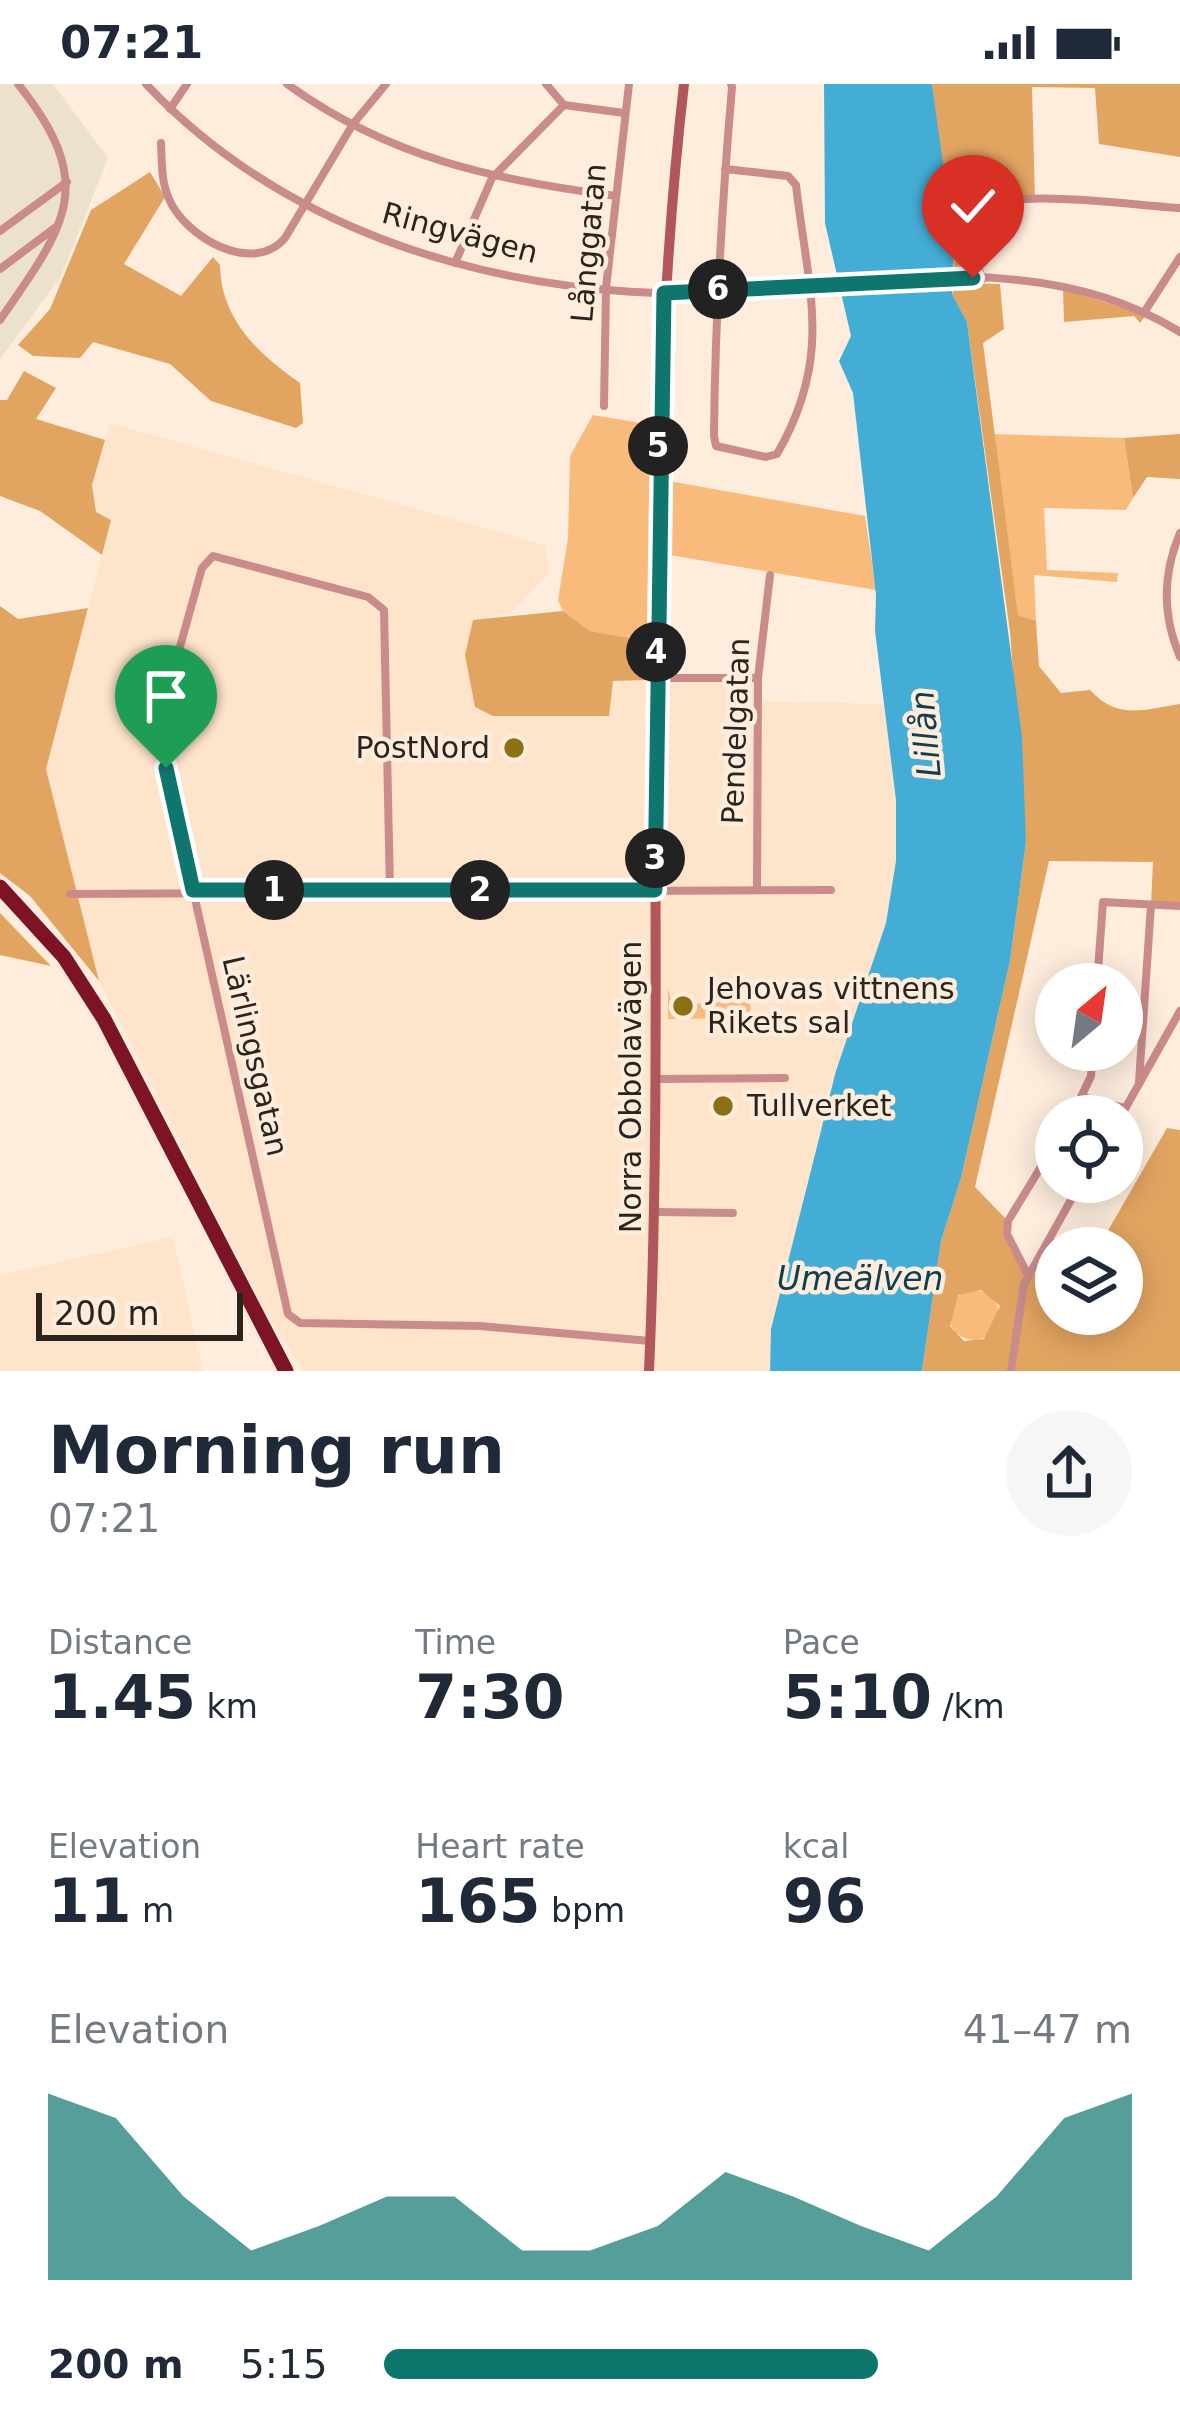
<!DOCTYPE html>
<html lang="en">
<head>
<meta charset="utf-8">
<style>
	:root { --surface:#fff; --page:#f6f6f7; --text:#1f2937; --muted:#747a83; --accent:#0f766e }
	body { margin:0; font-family:"DejaVu Sans",sans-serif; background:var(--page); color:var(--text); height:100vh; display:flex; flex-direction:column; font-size:45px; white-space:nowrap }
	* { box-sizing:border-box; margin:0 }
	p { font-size:39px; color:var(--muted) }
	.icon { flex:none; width:66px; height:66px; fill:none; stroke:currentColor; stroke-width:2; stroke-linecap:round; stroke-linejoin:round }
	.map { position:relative; height:1287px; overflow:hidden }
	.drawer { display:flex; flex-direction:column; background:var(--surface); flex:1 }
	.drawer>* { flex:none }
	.needle { width:78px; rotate:29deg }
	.controls { position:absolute; left:1035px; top:879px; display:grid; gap:24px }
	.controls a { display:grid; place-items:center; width:108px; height:108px; border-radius:50%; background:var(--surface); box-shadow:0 6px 30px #0003; font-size:60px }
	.scale { position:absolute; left:36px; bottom:30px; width:207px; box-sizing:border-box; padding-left:12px; border:6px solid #2b241d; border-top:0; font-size:33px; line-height:42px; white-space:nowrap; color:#2b241d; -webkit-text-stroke:9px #feeddd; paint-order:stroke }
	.pin { position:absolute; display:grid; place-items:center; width:102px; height:102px; color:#fff; margin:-123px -51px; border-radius:50% 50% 50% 0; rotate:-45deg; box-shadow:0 0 12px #0007 }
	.pin .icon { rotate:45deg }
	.km { position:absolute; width:60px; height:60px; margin:-30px; border-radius:50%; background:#222; color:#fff; font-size:33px; line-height:60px; text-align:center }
	.round { display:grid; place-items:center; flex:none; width:126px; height:126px; border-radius:63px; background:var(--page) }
	.summary { display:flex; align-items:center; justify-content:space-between; height:204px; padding:0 48px }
	h1 { font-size:66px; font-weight:600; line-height:90px }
	.figures { display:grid; grid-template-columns:repeat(3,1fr); gap:18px; height:204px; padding:12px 48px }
	.figures div { display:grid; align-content:center }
	.figures b { font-size:60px; font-weight:600 }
	.figures small { font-size:33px; font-weight:400 }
	.figures p { font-size:33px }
	.chart { height:336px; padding:24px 48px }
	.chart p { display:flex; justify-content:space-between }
	.chart svg { width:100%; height:216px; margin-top:12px; fill:var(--accent); opacity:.7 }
	ul { padding:0 48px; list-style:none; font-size:39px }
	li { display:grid; grid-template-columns:192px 144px 1fr; align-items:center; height:90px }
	li i { height:30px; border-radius:15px; background:var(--accent) }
	.status { display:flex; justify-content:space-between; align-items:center; height:84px; padding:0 60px; background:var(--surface); direction:ltr }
	.status svg { height:33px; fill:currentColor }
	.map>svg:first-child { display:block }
	.commercial { fill:#ece1cc }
	.built { fill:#fee4cb }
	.green { fill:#f8bb7c }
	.forest { fill:#e2a461; fill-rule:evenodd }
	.water { fill:#44add5 }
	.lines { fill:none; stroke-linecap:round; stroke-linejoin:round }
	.street { stroke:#ca8b8b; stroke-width:8 }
	.secondary { stroke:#b1575b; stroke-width:10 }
	.highway { stroke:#7c1425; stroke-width:15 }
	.route-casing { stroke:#fff; stroke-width:24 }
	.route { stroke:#0f766e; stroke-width:15 }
	.poi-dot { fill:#8e7014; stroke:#feeddd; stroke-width:4.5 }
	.labels { text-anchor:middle; stroke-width:9; stroke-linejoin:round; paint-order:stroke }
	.street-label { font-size:30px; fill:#2b241d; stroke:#feeddd }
	.poi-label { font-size:30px; fill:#2b241d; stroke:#feeddd; text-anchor:start }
	.water-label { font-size:33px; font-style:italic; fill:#113f50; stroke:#feeddd }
</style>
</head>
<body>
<div class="status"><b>07:21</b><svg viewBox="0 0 49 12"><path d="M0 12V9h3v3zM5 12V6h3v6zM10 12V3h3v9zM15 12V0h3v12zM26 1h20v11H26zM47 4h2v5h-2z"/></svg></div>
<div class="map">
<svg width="1180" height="1287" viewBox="0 0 1180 1287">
	<rect width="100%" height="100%" fill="#feeddd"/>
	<path class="commercial" d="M0,0h53l55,74 -47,118 -61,83z"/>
	<g class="built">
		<path d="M110,339l435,122 4,29 -39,40 -23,2 121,100 4,-35 146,-3v23l127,3 11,96v61l-10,62 -67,214 -48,192 -1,42h-467l-39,-63 -165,-327 -53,-212 65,-249 -15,-8 -4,-27z"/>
		<path d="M173,1153l30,134h-203v-96z"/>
	</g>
	<g class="green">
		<path d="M593,331l60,10 -1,53 213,38 11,74 -218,-37 -10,88 -58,-10 -27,-20 -5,-11 10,-62 2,-82z"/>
		<path d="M993,350l131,4 9,60 -7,12 -82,-2 3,62 71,3 -1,9 -83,-7 2,46 -18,-6z"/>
		<path d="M668,905l8,27 17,-1v-11l57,-4 1,18 -83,1z"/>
		<circle cx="974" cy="1231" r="25"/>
	</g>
	<g class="forest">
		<path d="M932,0h248v73l-81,-13 -4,-56 -63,-1 3,113h-25l-37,15 -6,20 16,44 -28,-3z"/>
		<path d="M150,88l15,25 -41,67 57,32 32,-39 7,8c1,54 37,88 80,118l3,40 -7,5 -85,-27 -41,-37 -77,-22 -13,16 -47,-2 -15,-11 32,-36 41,-99z"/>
		<path d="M955,199l45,1 4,45 -21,14 35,272 18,6 3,45 22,27 29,-3c28,30 52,20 90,14v202l-29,-1 2,-43 -104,-1 -74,326 33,34c-2,33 21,53 48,66v27h66v-66h-24l69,-120 13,2v241h-258l19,-130 20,-63 49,-217 16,-119 -16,-210 -43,-310 -15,-28zM981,1206l19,16 -16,33 -20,2 -14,-15 8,-31z"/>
		<path d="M1063,205l83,26 -6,8 -6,-7 -70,6z"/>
		<path d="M24,287l32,17 -20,31 69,21 -13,45 4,27 15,8 -9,35 -62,-44 -40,-15v-96h7z"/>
		<path d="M1180,350v45l-33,-2 -14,21 -9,-60z"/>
		<path d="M0,522l18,13 70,-11 -42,161 53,212 -69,-85 -30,-23z"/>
		<path d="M563,527l27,20 58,10 -1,39 -34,1 -4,35h-116l-18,-9 -10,-52 8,-35z"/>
		<path d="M0,829l51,53 -51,-11z"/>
	</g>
	<path class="water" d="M824,0h108l22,161 -2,49 15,28 55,415 4,105 -16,119 -49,217 -20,63 -19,130h-152l1,-42 65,-258 50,-148 10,-62v-61l-21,-169 1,-36 -23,-202 -14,-32 12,-25 -26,-113z"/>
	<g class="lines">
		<g class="street">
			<path d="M146,0c165,176 430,231 663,203 123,-15 262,-23 371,45"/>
			<path d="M287,0c104,75 206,95 329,112"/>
			<path d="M546,0l18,21 60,8"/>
			<path d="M170,25l17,-25"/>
			<path d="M161,59c1,18 0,39 8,56 16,38 84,77 116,39l68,-114 33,-40"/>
			<path d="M725,85l63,7 8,9c12,106 38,170 -19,269l-11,3 -50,-11 -2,-10c1,-117 8,-232 18,-349l-1,-3"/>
			<path d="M0,147l67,-49"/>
			<path d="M455,179l37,-85 72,-73"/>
			<path d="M0,185l56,-42"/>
			<path d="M983,195c-9,-19 -23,-42 -11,-62 21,-35 168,-10 208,-9"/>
			<path d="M1145,227l35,-54"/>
			<path d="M0,236c67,-96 98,-136 18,-236"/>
			<path d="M604,322l2,-118 23,-204"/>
			<path d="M1180,449c-18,42 -18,82 0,124"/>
			<path d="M657,594h101"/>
			<path d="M757,805l1,-211 12,-103"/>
			<path d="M390,806l-6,-280 -16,-13 -155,-41 -11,12 -45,161 131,585 12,9 180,3 170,15"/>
			<path d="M70,810l761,-4"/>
			<path d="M1097,900l6,-82 77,4"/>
			<path d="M657,995l128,-1"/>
			<path d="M1139,998l12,-177"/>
			<path d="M1083,1013l42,11"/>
			<path d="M1072,1032l19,-40 2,-26"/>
			<path d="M1121,1032l59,-105"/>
			<path d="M656,1128l77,1"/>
			<path d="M1027,1189l-20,-39 1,-13 48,-79"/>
			<path d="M1011,1287l13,-87 57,-102"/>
		</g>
		<path class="secondary" d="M649,1287c19,-429 -14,-860 35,-1287"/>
		<path class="highway" d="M0,803l64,70 40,62 182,352"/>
	</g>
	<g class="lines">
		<defs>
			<path id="route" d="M166,684l27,122h462l9,-597 309,-15"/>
		</defs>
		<use href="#route" class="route-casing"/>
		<use href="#route" class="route"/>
	</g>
	<g class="poi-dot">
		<circle cx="514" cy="664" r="12"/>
		<circle cx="683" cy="922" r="12"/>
		<circle cx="723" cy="1022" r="12"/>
	</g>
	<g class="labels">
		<g class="street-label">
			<text transform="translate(460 149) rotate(15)" y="10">Ringvägen</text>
			<text transform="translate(589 159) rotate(-85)" y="10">Långgatan</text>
			<text transform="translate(736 647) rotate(-88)" y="10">Pendelgatan</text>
			<text transform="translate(255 972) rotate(77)" y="10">Lärlingsgatan</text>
			<text transform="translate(631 1003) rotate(-90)" y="10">Norra Obbolavägen</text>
		</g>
		<g class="poi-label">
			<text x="490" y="674" text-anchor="end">PostNord</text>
			<text x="707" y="915">Jehovas vittnens<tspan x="707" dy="34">Rikets sal</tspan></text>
			<text x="747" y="1032">Tullverket</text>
		</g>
		<g class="water-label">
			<text transform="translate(925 650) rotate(-95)" y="12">Lillån</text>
			<text x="860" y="1206">Umeälven</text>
		</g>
	</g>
</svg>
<div class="controls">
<a><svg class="needle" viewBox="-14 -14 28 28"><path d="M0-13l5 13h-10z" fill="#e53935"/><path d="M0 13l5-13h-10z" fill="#747a83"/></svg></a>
<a><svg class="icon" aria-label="locate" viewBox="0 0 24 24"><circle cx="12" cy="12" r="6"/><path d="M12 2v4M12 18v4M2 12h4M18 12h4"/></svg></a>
<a><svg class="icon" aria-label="layers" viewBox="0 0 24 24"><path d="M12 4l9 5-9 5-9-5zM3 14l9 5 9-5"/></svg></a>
</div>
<div class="scale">200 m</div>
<div class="pin" style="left:166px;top:684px;background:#1e9e55"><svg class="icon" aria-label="arrive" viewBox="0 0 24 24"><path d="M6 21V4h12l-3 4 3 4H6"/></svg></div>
<div class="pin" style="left:973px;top:194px;background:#d93025"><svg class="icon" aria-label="check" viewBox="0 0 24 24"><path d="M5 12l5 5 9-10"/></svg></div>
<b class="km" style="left:274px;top:806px">1</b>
<b class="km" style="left:480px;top:806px">2</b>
<b class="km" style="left:655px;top:774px">3</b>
<b class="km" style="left:656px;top:568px">4</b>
<b class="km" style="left:658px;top:362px">5</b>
<b class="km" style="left:718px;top:205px">6</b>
</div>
<section class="drawer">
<div class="summary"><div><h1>Morning run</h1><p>07:21</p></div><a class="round"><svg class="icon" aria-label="share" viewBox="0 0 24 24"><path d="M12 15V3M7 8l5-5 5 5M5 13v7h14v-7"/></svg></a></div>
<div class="figures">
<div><p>Distance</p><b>1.45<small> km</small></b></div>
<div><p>Time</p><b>7:30</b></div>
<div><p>Pace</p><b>5:10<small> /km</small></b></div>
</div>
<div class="figures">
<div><p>Elevation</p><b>11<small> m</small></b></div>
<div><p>Heart rate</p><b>165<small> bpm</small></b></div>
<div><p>kcal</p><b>96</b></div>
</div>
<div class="chart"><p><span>Elevation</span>41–47 m</p>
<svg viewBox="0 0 160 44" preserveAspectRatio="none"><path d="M0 44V6L10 11L20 27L30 38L40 33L50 27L60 27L70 38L80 38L90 33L100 22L110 27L120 33L130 38L140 27L150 11L160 6V44z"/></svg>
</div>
<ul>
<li><b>200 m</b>5:15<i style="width:66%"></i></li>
</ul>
</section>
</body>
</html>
